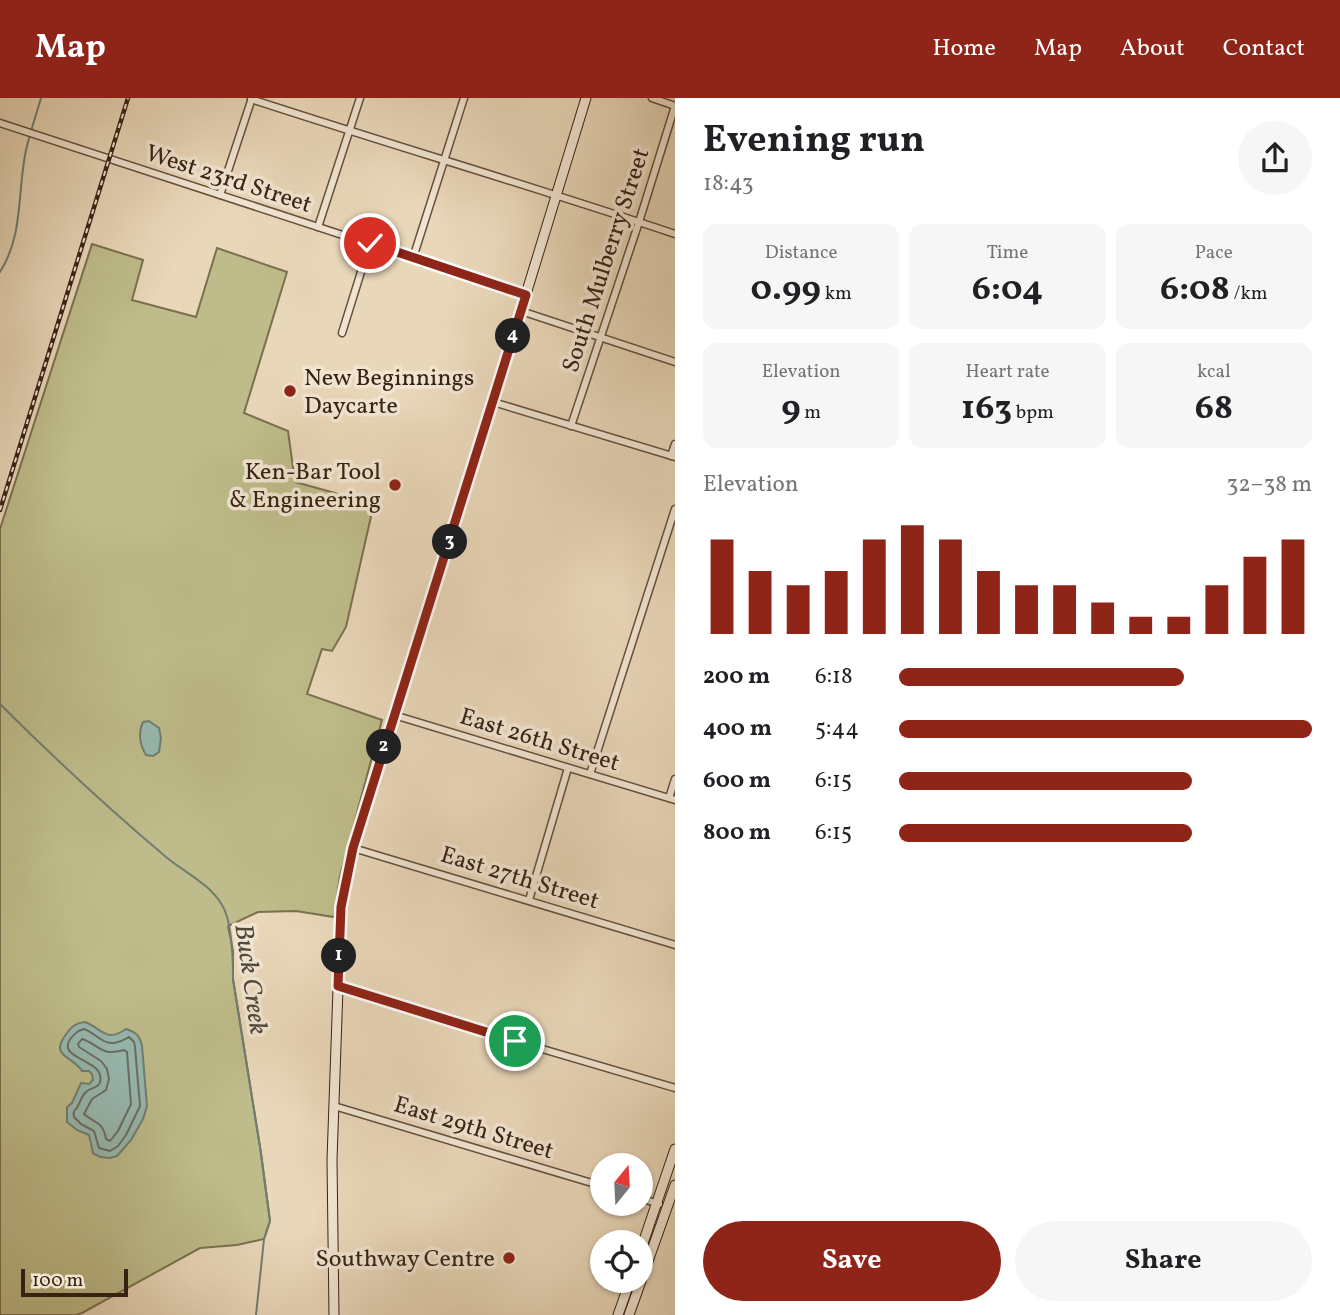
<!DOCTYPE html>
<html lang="en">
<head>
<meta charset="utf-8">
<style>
	:root { --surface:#fff; --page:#f6f6f6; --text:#202124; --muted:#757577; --accent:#8f2418 }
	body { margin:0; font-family:Vollkorn,serif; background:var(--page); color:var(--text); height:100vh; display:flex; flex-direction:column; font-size:26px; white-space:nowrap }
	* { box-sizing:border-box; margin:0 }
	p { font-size:23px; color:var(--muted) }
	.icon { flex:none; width:38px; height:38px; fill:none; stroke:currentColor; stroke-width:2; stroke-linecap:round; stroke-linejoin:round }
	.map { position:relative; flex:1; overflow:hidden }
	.side { display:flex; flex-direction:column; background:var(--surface); width:665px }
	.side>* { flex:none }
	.needle { width:46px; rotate:18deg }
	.tools { position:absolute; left:590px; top:1055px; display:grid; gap:14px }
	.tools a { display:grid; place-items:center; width:63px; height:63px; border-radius:50%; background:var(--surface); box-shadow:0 2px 5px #0004; font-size:35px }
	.scale { position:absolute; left:21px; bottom:18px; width:107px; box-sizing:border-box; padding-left:7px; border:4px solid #372314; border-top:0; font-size:19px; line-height:24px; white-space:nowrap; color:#372314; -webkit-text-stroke:5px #f1e5d2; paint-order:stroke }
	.pin { position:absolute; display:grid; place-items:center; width:60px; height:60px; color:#fff; margin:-30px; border:4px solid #fff; border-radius:50%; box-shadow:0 2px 7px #0007 }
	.km { position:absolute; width:35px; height:35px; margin:-18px; border-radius:50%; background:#222; color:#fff; font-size:19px; line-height:35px; text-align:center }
	.round { display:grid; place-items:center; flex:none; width:74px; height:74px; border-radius:37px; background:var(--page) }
	.head { display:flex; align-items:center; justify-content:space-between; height:119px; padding:0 28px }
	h1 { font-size:38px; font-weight:700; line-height:52px }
	.figures { display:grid; grid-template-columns:repeat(3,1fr); gap:10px; height:119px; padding:7px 28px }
	.figures div { display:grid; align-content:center; border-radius:14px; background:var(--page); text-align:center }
	.figures b { font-size:35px; font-weight:700 }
	.figures small { font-size:19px; font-weight:400 }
	.figures p { font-size:19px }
	.chart { height:196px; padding:14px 28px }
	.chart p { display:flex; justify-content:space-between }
	.chart svg { width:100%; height:126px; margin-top:7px; stroke:var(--accent); stroke-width:6 }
	.action { display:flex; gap:14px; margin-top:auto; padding:14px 28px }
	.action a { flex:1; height:80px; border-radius:42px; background:var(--accent); color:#fff; font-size:28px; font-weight:700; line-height:80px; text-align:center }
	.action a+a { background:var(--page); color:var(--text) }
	ul { padding:0 28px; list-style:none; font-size:23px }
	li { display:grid; grid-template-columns:112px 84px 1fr; align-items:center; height:52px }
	li i { height:18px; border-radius:9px; background:var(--accent) }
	header { display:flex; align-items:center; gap:42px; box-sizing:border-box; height:98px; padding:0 35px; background:var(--accent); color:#fff }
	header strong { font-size:33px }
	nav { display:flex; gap:38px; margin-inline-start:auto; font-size:24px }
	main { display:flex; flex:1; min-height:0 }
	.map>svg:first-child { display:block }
	.green { fill:#bebc8a; stroke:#7a704f; stroke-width:2 }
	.water { fill:#97b9b1; stroke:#717d72; stroke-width:2 }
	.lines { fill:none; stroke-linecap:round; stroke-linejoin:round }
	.shore { stroke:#676e62; stroke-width:2 }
	.stream { stroke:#717d72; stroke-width:2 }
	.minor-casing { stroke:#64503d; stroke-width:9 }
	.secondary-casing { stroke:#372314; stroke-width:11 }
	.minor { stroke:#f1e5d2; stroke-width:6 }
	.secondary { stroke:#f1e5d2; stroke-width:9 }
	.rail-casing { stroke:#372314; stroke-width:4.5 }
	.rail { stroke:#f1e5d2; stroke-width:2; stroke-dasharray:5; stroke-linecap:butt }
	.route-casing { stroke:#fff; stroke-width:14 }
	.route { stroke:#8f2418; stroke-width:9 }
	.poi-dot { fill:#8f2418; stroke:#f1e5d2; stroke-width:2.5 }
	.labels { text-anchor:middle; stroke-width:7; stroke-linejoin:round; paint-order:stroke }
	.street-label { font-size:24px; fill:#372314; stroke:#f1e5d2 }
	.poi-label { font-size:24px; fill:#372314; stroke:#f1e5d2; text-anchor:end }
	.water-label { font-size:26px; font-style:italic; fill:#4f483b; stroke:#f1e5d2 }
</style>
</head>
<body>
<header>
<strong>Map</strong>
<nav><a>Home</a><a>Map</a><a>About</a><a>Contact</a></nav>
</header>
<main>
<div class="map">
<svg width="675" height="1217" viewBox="0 0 675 1217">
	<rect width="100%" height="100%" fill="#e9d7b9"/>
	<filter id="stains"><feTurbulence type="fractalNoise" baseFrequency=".00286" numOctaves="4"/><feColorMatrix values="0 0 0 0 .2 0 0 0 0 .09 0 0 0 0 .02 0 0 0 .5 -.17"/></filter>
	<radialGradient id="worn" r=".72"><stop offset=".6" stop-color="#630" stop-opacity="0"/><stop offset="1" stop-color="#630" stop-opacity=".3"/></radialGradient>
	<path class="green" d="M92,146l51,16 -11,40 64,17 21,-69 70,24 -43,141 44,18 7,51 40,11 37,19 -26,115 -14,24 -10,-2 -15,45 75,26 -42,156 -6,41 -38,-6 -38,1 -30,14 5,25v28l27,168 10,74 -6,18 -27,6 -37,3 -118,65 -6,2h-76v-786z"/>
	<g class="water">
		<path d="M149,623l10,7 2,10 -2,14 -6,4 -7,-1c-6,-10 -8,-22 -3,-33z"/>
		<path d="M85,924c18,7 21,21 41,7 10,3 14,7 16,17l5,60 -4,13 -12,21 -14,16 -7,2 -10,-1 -7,-4 -4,-18 -12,-5 -10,-8v-15l5,-4 9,-20 8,1 4,-4 -1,-6 -3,-3h-7c-10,-16 -34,-14 -15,-38 5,-7 9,-10 18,-11z"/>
	</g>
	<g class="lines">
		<g class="shore">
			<path d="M84,931c12,4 20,18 34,13 4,-1 7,-3 11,-5l5,5 1,5 5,59 -14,29 -8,11 -8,5 -11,-3 -5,-17 -13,-7 -7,-7c0,-2 -1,-4 0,-5 0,-2 2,-3 3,-4 3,-5 4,-11 8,-15 5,-7 18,-3 15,-18 -4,-16 -44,-18 -29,-37 5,-5 6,-7 13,-9z"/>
			<path d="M82,941c17,5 18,18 42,11l3,2 4,52 -13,27 -8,10 -4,-2c-3,-18 -11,-15 -22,-25l8,-15 14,-9 3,-11 -2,-10 -6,-8 -22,-14 -1,-3z"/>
		</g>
		<g class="stream">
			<path d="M0,174c24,-38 17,-80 26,-122 4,-17 10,-35 15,-52"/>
			<path d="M0,606c53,53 108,104 166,153 18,15 44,27 56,48 10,16 11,55 11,74l28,174 9,68 -6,18 -8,76"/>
		</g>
		<defs>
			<g id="minor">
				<path d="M652,0l23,8"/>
				<path d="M251,1c141,46 284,88 424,135"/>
				<path d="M0,25l526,172"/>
				<path d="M220,97l32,-97"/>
				<path d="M318,129l42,-129"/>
				<path d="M413,160l51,-160"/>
				<path d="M521,213l154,51"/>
				<path d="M342,235l28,-90"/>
				<path d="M493,304l182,55"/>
				<path d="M571,328l68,-204 36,-116"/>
				<path d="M671,358l4,-12"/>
				<path d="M394,617l281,85"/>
				<path d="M590,676l85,-265"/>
				<path d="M669,700l6,-19"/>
				<path d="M353,750l322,97"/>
				<path d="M529,802l39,-132"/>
				<path d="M338,888l177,55 160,47"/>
				<path d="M334,1008l268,80"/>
				<path d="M640,1100l19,6"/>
			</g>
			<g id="secondary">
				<path d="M640,1154l35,-103"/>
				<path d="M334,1217l-2,-155 8,-229 4,-44 9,-39 140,-446 93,-304"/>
				<path d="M618,1217l12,-34"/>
				<path d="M629,1217l46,-130"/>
			</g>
		</defs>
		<use href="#minor" class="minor-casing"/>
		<use href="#secondary" class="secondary-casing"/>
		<use href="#minor" class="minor"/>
		<use href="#secondary" class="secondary"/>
		<defs>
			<path id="rail" d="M0,412l128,-412"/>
		</defs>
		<use href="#rail" class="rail-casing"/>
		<use href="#rail" class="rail"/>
	</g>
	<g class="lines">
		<defs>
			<path id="route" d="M370,145l156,52 -173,553 -12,59 -3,79 177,55"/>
		</defs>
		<use href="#route" class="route-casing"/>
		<use href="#route" class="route"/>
	</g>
	<g class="poi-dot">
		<circle cx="290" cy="293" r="7"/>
		<circle cx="395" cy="387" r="7"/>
		<circle cx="509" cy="1160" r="7"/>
	</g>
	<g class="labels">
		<g class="street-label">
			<text transform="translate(229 80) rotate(18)" y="8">West 23rd Street</text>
			<text transform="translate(605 162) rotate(-72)" y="8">South Mulberry Street</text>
			<text transform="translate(540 641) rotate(17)" y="8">East 26th Street</text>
			<text transform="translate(520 779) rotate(17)" y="8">East 27th Street</text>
			<text transform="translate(474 1029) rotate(17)" y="8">East 29th Street</text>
		</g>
		<g class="poi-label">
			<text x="304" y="287" text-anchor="start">New Beginnings<tspan x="304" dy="28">Daycarte</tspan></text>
			<text x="381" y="381">Ken-Bar Tool<tspan x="381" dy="28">&amp; Engineering</tspan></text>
			<text x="495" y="1168">Southway Centre</text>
		</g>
		<g class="water-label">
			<text transform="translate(252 881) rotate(82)" y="9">Buck Creek</text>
		</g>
	</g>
	<rect width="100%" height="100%" filter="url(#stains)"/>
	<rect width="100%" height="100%" fill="url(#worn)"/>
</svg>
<div class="tools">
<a><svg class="needle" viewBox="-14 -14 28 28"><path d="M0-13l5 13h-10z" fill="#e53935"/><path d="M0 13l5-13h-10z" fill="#757577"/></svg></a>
<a><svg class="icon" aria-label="locate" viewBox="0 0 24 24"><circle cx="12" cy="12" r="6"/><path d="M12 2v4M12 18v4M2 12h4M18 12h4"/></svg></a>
</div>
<div class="scale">100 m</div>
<div class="pin" style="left:515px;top:943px;background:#1e9e55"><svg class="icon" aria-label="arrive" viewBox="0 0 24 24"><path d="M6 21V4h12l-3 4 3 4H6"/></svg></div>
<div class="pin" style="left:370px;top:145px;background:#d93025"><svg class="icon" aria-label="check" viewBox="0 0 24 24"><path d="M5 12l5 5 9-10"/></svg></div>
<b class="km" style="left:339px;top:858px">1</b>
<b class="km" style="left:384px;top:649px">2</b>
<b class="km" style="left:450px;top:444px">3</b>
<b class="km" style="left:513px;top:238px">4</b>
</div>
<section class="side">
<div class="head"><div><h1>Evening run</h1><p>18:43</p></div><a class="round"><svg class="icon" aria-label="share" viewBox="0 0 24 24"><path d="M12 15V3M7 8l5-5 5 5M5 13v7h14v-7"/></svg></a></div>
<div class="figures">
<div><p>Distance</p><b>0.99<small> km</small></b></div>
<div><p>Time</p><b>6:04</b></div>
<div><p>Pace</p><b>6:08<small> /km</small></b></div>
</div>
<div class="figures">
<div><p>Elevation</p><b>9<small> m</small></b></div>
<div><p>Heart rate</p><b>163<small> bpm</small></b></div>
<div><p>kcal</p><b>68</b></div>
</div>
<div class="chart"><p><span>Elevation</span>32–38 m</p>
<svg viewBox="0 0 160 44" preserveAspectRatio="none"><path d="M5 44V11M15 44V22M25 44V27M35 44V22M45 44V11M55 44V6M65 44V11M75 44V22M85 44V27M95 44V27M105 44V33M115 44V38M125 44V38M135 44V27M145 44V17M155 44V11"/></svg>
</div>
<ul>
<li><b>200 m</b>6:18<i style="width:69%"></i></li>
<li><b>400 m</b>5:44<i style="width:100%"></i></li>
<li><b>600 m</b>6:15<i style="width:71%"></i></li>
<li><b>800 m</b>6:15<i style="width:71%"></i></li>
</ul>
<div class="action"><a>Save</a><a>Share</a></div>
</section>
</main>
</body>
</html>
